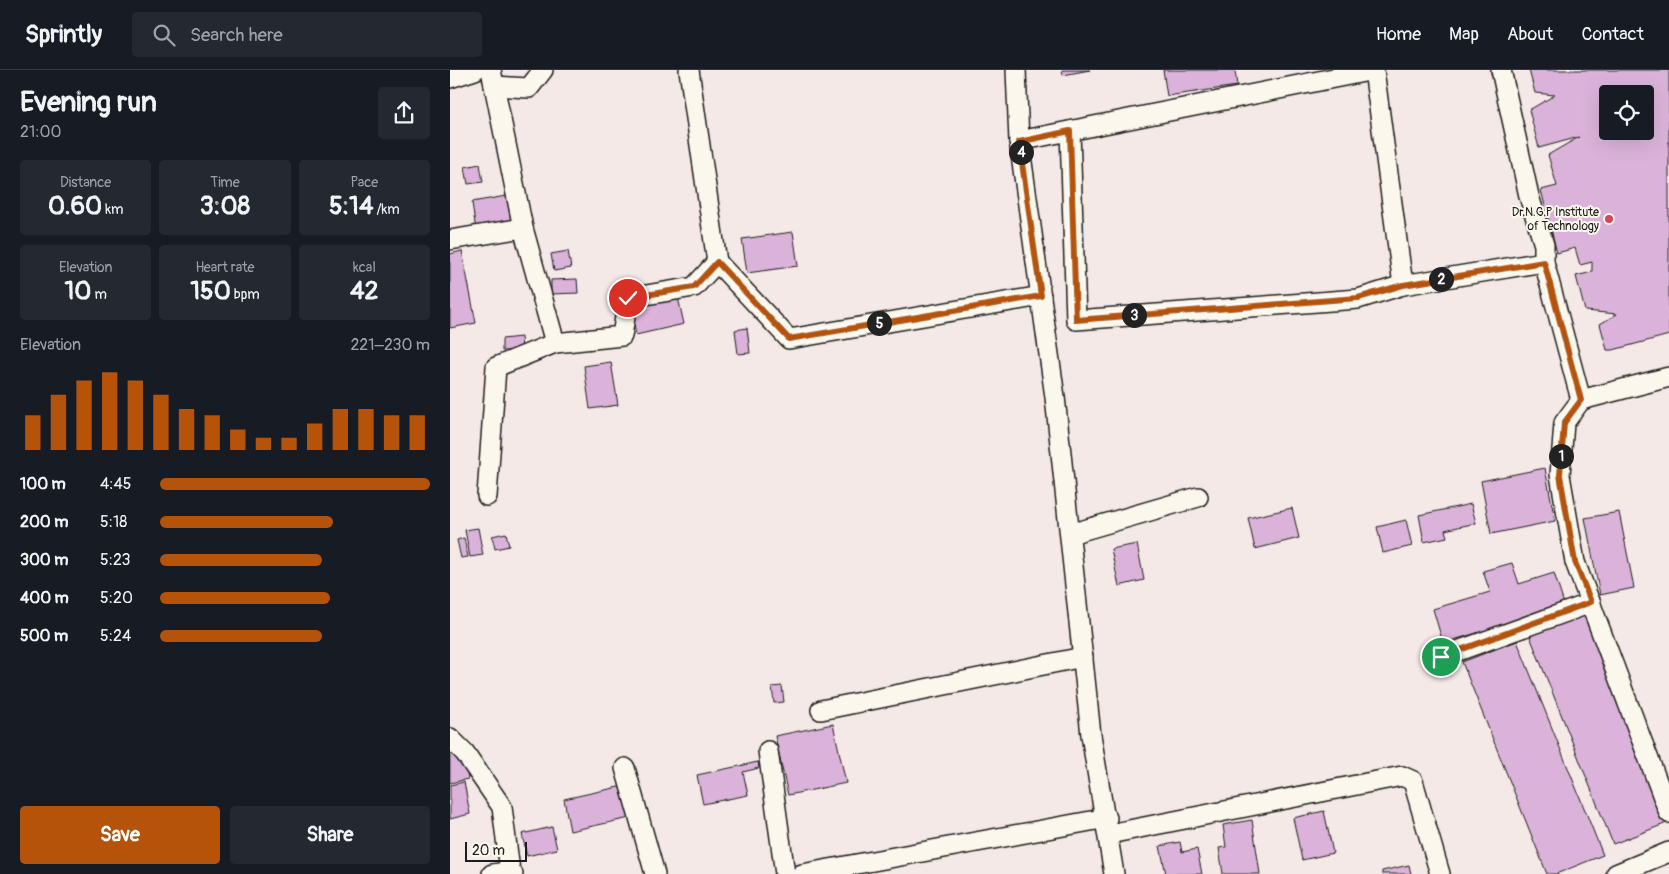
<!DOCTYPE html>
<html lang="en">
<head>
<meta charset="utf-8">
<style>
	:root { --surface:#171b24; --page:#242831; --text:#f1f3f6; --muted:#9ea1a6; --line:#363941; --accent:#b45309 }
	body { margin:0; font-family:Pangolin,sans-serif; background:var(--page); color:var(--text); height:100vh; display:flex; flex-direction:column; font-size:19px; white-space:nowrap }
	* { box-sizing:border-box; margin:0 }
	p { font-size:16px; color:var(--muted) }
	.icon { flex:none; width:28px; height:28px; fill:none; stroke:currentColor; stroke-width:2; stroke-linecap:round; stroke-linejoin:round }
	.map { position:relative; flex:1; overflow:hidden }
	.sheet { display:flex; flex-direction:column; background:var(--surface); width:450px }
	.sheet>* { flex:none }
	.controls { position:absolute; left:1149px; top:15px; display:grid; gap:10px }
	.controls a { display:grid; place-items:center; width:55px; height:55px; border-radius:5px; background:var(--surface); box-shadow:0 5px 20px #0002; font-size:25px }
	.scale { position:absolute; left:15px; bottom:12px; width:62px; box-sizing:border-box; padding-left:5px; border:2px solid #1c1c1c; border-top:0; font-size:14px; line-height:18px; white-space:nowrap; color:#1c1c1c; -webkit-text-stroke:4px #fbf7ec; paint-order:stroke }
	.pin { position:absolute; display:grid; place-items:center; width:42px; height:42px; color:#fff; margin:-21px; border:2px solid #fff; border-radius:50%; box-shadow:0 1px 5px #0007 }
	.km { position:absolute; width:25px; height:25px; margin:-12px; border-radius:50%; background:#222; color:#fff; font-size:14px; line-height:25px; text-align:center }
	.round { display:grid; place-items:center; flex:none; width:52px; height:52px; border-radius:5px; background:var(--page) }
	.summary { display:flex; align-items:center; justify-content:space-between; height:85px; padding:0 20px }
	h1 { font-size:28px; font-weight:800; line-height:38px }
	.metrics { display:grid; grid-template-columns:repeat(3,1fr); gap:8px; height:85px; padding:5px 20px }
	.metrics div { display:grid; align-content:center; border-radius:5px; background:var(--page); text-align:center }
	.metrics b { font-size:25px; font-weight:800 }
	.metrics small { font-size:14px; font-weight:400 }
	.metrics p { font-size:14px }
	.chart { height:140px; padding:10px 20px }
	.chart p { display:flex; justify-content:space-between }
	.chart svg { width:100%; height:90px; margin-top:5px; stroke:var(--accent); stroke-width:6 }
	.button { display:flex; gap:10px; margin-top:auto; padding:10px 20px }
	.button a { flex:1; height:58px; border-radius:5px; background:var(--accent); color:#fff; font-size:20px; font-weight:800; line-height:58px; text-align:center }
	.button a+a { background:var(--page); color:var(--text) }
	ul { padding:0 20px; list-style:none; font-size:16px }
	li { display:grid; grid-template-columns:80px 60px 1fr; align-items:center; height:38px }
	li i { height:12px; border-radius:6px; background:var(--accent) }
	header { display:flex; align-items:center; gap:30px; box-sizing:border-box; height:70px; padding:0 25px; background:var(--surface); border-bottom:1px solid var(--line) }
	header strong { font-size:24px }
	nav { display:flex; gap:28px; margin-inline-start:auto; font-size:18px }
	.search { width:350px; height:45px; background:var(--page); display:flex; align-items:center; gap:12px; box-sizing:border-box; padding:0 18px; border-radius:5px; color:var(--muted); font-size:19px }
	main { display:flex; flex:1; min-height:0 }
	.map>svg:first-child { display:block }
	.building { fill:#dbb3da; stroke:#1c1c1c; fill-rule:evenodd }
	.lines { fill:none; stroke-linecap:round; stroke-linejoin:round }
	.street-casing { stroke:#1c1c1c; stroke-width:22 }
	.street { stroke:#fbf7ec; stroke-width:19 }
	.route-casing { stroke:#fff; stroke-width:10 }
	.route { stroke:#b45309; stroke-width:6 }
	.poi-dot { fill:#d1495b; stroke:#fbf7ec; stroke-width:2 }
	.labels { text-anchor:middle; stroke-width:4; stroke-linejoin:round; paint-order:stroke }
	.poi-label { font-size:12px; fill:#1c1c1c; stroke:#fbf7ec; text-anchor:end }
</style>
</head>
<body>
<header>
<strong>Sprintly</strong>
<div class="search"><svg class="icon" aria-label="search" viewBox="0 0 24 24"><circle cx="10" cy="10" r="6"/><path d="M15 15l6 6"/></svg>Search here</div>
<nav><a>Home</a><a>Map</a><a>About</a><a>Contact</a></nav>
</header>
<main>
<section class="sheet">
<div class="summary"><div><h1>Evening run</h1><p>21:00</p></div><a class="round"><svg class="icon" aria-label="share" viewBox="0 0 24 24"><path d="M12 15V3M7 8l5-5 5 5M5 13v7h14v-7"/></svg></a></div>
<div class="metrics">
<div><p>Distance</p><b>0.60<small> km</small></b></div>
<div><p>Time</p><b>3:08</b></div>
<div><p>Pace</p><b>5:14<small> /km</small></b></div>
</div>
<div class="metrics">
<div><p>Elevation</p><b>10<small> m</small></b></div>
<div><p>Heart rate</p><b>150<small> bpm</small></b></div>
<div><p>kcal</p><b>42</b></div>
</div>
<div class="chart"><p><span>Elevation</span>221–230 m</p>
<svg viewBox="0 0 160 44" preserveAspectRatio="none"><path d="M5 44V27M15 44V17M25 44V10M35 44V6M45 44V10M55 44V17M65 44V24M75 44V27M85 44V34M95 44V38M105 44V38M115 44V31M125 44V24M135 44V24M145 44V27M155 44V27"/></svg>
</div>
<ul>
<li><b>100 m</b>4:45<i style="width:100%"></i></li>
<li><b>200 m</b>5:18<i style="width:64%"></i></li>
<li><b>300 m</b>5:23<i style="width:60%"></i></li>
<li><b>400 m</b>5:20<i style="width:63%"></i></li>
<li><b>500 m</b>5:24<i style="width:60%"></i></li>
</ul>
<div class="button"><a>Save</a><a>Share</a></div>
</section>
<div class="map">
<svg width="1219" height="804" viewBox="0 0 1219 804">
	<rect width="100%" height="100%" fill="#f5e9e8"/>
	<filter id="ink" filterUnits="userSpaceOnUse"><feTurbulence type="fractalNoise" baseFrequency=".02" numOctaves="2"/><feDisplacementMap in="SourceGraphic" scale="10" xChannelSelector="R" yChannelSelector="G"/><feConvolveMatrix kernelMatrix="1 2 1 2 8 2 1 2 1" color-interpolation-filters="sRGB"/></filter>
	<g filter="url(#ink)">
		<g class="building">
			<path d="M612,0h28l-27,5z"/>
			<path d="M713,0h72l2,16 -70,10z"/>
			<path d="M1079,0h140v265l-56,15h-6l-7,-26 17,-10 -32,-3 -9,-35 16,-4v-10l-12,3 -5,-17 -18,5 -16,-63 16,-4 -9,-31 31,-18 -40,11 -10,-38 26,-15 -20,-2zM1158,24h37v37h-37z"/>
			<path d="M30,94l3,18 -15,2 -3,-17z"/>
			<path d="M62,125l4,29 -40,7 -4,-29z"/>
			<path d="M343,162l5,34 -51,7 -5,-34z"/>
			<path d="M12,181l14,72 -26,5v-74z"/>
			<path d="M118,181l3,17 -17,3 -3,-17z"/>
			<path d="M127,209l1,14 -27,1v-14z"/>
			<path d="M227,223l7,31 -48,11 -6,-32z"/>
			<path d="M297,258l3,25 -12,1 -3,-24z"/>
			<path d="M71,267l1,13 -20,1v-12z"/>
			<path d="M161,292l7,43 -28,4 -6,-43z"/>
			<path d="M1095,398l10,53 -64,13 -10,-53z"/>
			<path d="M1021,434l5,19 -31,7 2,7 -23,5 -5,-27z"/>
			<path d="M842,438l7,30 -44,11 -7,-31z"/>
			<path d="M1169,442l15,76 -34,7 -15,-77z"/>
			<path d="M956,450l6,26 -29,7 -6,-26z"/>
			<path d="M28,458l5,27 -13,2 -5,-27z"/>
			<path d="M56,463l3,13 -14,3 -3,-13z"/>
			<path d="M14,468l4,19 -7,1 -4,-18z"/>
			<path d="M687,474l7,36 -25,6 -8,-37z"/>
			<path d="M1062,493l7,21 35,-11 11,34 -122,36 -10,-34 57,-17 -7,-21z"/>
			<path d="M1133,543l84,210 -54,21 -84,-210z"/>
			<path d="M1067,571l86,214 -47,19h-9l-85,-212z"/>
			<path d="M332,616l2,16 -10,1 -2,-16z"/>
			<path d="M383,654l13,59 -58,12 -13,-59z"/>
			<path d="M13,682l5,27 -18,4v-28z"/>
			<path d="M308,692l1,6 -16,4 5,23 -45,9 -6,-29z"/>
			<path d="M14,712l6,32 -20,5v-34z"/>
			<path d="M173,716l7,32 -60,13 -6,-32z"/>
			<path d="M874,741l9,42 -31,7 -9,-42z"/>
			<path d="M802,750l8,54h-37l-4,-26 7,-1 -3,-22z"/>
			<path d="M102,757l5,22 -30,7 -5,-22z"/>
			<path d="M730,772l2,10 15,-3 5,25h-36l-6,-28z"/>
			<path d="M959,795l2,9h-29v-3z"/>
		</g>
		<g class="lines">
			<defs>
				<g id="street">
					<path d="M41,0l32,158 32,115"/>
					<path d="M239,0l28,192"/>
					<path d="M566,0l3,71 36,256 36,338 23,139"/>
					<path d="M924,0l29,215"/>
					<path d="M1051,0l28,126 15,49v17l37,138"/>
					<path d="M0,8l25,-8"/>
					<path d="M44,16l35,2 14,-18"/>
					<path d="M620,61l6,189 282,-21 45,-14 141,-23"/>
					<path d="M569,71l355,-71"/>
					<path d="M0,170l73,-12"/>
					<path d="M1219,307l-88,23 -17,23 -4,52 15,87 94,251"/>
					<path d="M37,426l9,-129 59,-24 67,-7 6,-38 66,-11 23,-25 72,77 252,-43"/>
					<path d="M620,464l128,-37"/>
					<path d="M991,587l150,-54"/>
					<path d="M371,640l262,-53"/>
					<path d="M0,668l15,15 37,54 8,64"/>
					<path d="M318,681l17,123"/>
					<path d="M175,698l30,106"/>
					<path d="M659,764l293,-58 11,5 27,93"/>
					<path d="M42,804l18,-3 3,3"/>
					<path d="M352,804l305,-56"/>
					<path d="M1166,804l53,-22"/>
				</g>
			</defs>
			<use href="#street" class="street-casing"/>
			<use href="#street" class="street"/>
		</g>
	</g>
	<g class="lines" filter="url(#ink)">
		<defs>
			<path id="route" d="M178,228l66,-11 23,-25 72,77 252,-43 -22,-154 51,-11 6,189 282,-22 45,-13 141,-23 37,138 -17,23 -4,52 15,87 16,40 -150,55"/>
		</defs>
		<use href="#route" class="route-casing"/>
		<use href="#route" class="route"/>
	</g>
	<circle class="poi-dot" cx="1159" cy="149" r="5"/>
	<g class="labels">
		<g class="poi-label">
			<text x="1149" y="146">Dr.N.G.P Institute<tspan x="1149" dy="14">of Technology</tspan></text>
		</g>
	</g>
</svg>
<div class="controls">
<a><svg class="icon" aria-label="locate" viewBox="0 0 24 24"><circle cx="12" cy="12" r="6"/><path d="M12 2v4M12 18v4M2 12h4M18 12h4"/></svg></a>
</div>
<div class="scale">20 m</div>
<div class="pin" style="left:991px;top:587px;background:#1e9e55"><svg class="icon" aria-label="arrive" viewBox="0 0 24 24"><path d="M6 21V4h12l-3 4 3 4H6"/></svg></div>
<div class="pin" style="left:178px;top:228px;background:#d93025"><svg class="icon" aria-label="check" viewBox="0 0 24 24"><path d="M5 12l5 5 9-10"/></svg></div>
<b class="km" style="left:1111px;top:386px">1</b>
<b class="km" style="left:991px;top:209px">2</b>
<b class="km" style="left:684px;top:245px">3</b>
<b class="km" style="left:571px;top:82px">4</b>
<b class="km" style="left:429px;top:253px">5</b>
</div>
</main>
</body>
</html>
